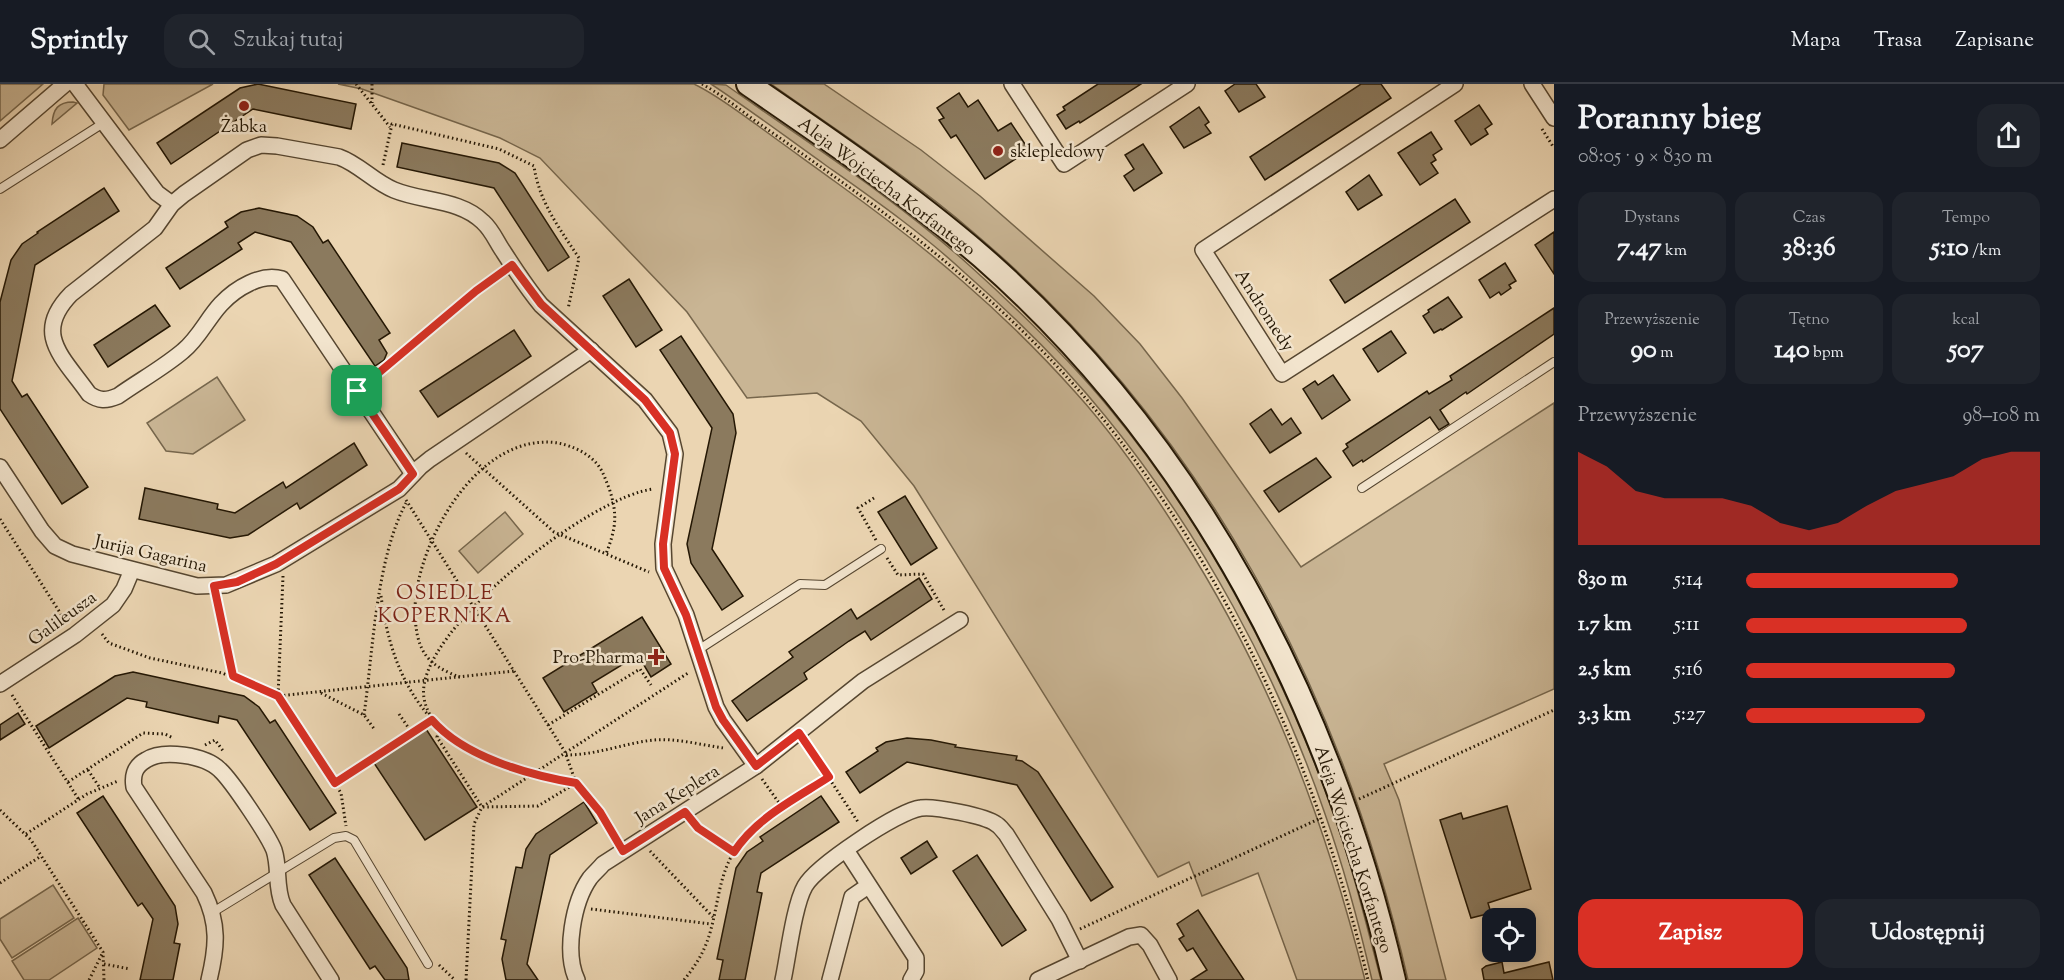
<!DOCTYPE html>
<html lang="pl">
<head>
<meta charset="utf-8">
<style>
	:root { --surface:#171b24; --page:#20242c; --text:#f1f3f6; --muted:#9ea1a6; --line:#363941; --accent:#d93025 }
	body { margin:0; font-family:"Sorts Mill Goudy",serif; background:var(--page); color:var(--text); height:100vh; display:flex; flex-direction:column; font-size:22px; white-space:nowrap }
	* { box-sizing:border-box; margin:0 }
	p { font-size:20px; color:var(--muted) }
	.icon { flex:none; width:33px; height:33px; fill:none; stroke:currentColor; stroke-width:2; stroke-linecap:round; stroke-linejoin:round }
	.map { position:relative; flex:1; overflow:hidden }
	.sheet { display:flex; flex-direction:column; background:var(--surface); width:510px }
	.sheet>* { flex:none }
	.controls { position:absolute; left:1482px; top:824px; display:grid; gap:12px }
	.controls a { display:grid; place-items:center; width:54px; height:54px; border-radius:12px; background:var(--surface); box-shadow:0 3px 15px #0003; font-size:30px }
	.pin { position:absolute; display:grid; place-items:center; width:51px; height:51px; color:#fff; margin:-26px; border-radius:12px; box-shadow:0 3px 9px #0006 }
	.round { display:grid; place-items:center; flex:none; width:63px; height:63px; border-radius:18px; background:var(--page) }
	.headline { display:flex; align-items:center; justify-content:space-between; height:102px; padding:0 24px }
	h1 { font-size:33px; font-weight:700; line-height:45px }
	.metrics { display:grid; grid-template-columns:repeat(3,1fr); gap:9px; height:102px; padding:6px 24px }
	.metrics div { display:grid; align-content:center; border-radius:15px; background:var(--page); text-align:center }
	.metrics b { font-size:26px; font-weight:700 }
	.metrics small { font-size:16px; font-weight:400 }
	.metrics p { font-size:16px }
	.chart { height:168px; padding:12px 24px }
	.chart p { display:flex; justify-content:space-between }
	.chart svg { width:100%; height:108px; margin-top:6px; fill:var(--accent); opacity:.7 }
	.primary-button { display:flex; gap:12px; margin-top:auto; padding:12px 24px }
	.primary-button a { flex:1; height:69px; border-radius:18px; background:var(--accent); color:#fff; font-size:24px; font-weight:700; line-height:69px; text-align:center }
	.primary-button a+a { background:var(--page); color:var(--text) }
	ul { padding:0 24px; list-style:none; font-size:20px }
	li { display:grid; grid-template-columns:96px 72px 1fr; align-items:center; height:45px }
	li i { height:15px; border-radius:8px; background:var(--accent) }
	header { display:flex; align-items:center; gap:36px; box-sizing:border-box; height:84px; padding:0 30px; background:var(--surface); border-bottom:2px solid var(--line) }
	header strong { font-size:28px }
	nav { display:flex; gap:33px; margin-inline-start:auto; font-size:21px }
	.search { width:420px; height:54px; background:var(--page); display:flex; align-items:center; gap:15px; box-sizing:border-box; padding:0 21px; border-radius:18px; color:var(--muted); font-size:22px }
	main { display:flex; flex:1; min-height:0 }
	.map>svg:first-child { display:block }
	.green { fill:#c9b594; stroke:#76664c; stroke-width:1.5 }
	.building { fill:#8b7a5e; stroke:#241704; stroke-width:1.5 }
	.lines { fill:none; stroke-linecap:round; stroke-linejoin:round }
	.service-casing { stroke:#564630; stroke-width:10 }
	.minor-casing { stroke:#564630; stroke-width:18 }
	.secondary-casing { stroke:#241704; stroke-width:26 }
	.path { stroke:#241704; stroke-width:3; stroke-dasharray:1.5 3; stroke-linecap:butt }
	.service { stroke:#f2e4cd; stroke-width:8 }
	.minor { stroke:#f2e4cd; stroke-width:15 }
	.secondary { stroke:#f2e4cd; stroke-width:22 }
	.route-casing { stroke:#fff; stroke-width:12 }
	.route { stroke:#d93025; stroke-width:8 }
	.poi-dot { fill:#8f2418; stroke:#f2e4cd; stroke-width:2 }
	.labels { text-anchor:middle; stroke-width:5; stroke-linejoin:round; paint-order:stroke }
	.poi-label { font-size:18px; fill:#241704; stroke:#f2e4cd }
	.street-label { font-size:18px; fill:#241704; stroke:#f2e4cd }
	.neighbourhood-label { font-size:20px; letter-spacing:1.5px; fill:#7a1f14; stroke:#f2e4cd }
</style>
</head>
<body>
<header>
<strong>Sprintly</strong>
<div class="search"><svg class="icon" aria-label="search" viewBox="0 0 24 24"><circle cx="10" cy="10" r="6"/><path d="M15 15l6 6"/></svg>Szukaj tutaj</div>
<nav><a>Mapa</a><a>Trasa</a><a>Zapisane</a></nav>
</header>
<main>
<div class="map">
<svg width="1554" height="896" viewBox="0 0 1554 896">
	<rect width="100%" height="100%" fill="#ebd5b2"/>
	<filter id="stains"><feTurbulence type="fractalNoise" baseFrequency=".00333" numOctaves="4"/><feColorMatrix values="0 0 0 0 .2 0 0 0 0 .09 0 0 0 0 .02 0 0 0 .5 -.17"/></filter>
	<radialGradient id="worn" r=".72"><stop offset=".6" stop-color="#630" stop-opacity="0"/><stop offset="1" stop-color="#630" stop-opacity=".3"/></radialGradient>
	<g class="green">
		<path d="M0,0h43l-43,37z"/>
		<path d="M104,0h109l-84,46 -26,-35z"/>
		<path d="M338,0h356c23,11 43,27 63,41 27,20 54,39 80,58 88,63 167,129 239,210 39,43 72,91 103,140 91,142 145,284 186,447h-68l-39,-107 -56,23 -13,-34 -31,15 -244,-391 -53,-65 -44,-28 -70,5 -60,-86 -147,-154 -40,-20 -138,-49z"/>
		<path d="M711,0l15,1c82,58 169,113 244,181 50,45 98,92 140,143 96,116 171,259 222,400 20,56 34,114 49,171h-9c-13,-56 -28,-112 -47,-166 -48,-141 -125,-282 -219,-397 -42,-52 -91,-100 -141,-144 -44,-41 -93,-75 -141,-109 -38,-27 -75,-55 -113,-80z"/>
		<path d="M771,0h53l97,66 59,46 114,100 46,48 42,54 119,169 253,-164v286l-170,75 15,36 47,180h-38c-67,-291 -205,-553 -435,-748 -63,-54 -134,-100 -202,-148z"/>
		<path d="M73,18l4,1 -25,21c1,-15 6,-22 21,-22z"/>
		<path d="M217,293l28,43 -52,34 -27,-3 -19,-28z"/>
		<path d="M505,428l18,22 -45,39 -19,-22z"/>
		<path d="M53,801l21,33 -62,40 -12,-19v-20z"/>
		<path d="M78,834l19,30 -48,32h-25l-12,-19z"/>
	</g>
	<g class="building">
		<path d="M258,0l98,20 -5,25 -98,-20 -82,55 -14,-21 83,-55z"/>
		<path d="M1098,0h43l-61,39 -1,-2 -13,8 -9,-14 8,-5 -2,-3z"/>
		<path d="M1235,0h21l9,13 -26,15 -14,-21z"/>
		<path d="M1361,0h20l10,14 -126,82 -15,-23z"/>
		<path d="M959,9l9,14 10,-7 20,31 13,-8 18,27 -44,29 -29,-44 -5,3 -12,-18 5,-2 -7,-10z"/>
		<path d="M1479,21l13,19 -7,5 3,5 -17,11 -16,-24z"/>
		<path d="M1199,23l10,15 -4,3 6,8 -27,15 -14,-21z"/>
		<path d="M1431,48l11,17 -9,6 3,5 -5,3 7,10 -18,12 -22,-32z"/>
		<path d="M402,59l97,20 16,10 54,84 -21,14 -54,-83 -97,-21z"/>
		<path d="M1143,60l19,29 -28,18 -10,-15 10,-7 -9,-14z"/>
		<path d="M1369,91l13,20 -24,15 -12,-18z"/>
		<path d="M104,104l15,23 -84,54 -23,116 10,16 5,-3 61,93 -26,17 -62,-95v-107l11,-42 11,-16 16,-11 -1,-1z"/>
		<path d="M1455,115l15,23 -125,81 -15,-23z"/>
		<path d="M259,124l38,8 16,11 10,16 5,-3 62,93 -11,7 8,13 -3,7 -9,6 -84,-124 -36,-10 -17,11 4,6 -62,40 -14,-21 62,-41 -3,-5 16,-10z"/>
		<path d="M1554,148v42l-19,-29z"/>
		<path d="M1505,179l11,18 -7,4 2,3 -10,7 -2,-3 -9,6 -11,-18z"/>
		<path d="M629,195l33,51 -26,17 -33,-51z"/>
		<path d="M1448,213l14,20 -20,13 -1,-1 -7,4 -11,-17 6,-4 -1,-2z"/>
		<path d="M155,221l15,21 -62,41 -14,-22z"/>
		<path d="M1554,224v26l-87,60 -1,-2 -26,18 9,14 -10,6 -9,-13 -67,45 -1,-2 -9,6 -10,-15 5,-4 -2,-3 81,-53 2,3 23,-14 -2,-4z"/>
		<path d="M514,246l17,26 -93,61 -18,-26z"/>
		<path d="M1391,247l15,22 -28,19 -15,-23z"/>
		<path d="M681,252l52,78 3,19 -24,116 31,47 -21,14 -31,-47 -4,-19 25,-116 -52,-78z"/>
		<path d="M1333,291l17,25 -28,19 -19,-30 12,-8 3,4z"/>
		<path d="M1271,325l11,16 9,-7 10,15 -31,20 -20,-29z"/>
		<path d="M354,359l13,22 -67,44 -3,-6 -49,32 -18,3 -91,-19 6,-31 73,16 -1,5 18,4 48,-31 3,6z"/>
		<path d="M1316,374l15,19 -52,35 -15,-21z"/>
		<path d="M905,412l32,52 -26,17 -33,-53z"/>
		<path d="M919,494l13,21 -61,41 -6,-9 -16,10 -45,32 3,6 -60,42 -15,-20 61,-44 -4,-5 62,-43 6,10z"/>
		<path d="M642,533l29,47 -20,13 -13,-22 -46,28 5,9 -33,20 -21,-34z"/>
		<path d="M133,588l111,24 15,11 11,16 5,-3 61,93 -26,17 -73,-110 -18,-4 -1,7 -72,-16 1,-5 -20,-4 -78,50 -13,-22 79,-50z"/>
		<path d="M18,629l7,11 -25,16v-15z"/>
		<path d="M426,645l51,78 -52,33 -51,-77z"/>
		<path d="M907,654l24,2 25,5 -1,2 62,9 -1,4 6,1 16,11 75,115 -22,14 -74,-116 -110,-23 -47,31 -14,-21 32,-21 -2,-3 10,-6z"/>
		<path d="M103,712l72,110 3,18 -4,19 6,1 -7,36h-33l13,-61 -11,-16 -4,3 -61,-93z"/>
		<path d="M821,712l18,26 -78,51 -4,19 5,1 -17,87h-26l4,-20 -6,-1 19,-91 11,-16 16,-11 -3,-4z"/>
		<path d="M584,718l13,21 -47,32 -23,109 11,16h-32l-4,-21 4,-19 -5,-1 15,-72 6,1 4,-19 10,-15z"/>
		<path d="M1507,722l24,83 -43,14 3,10 -20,5 -31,-98 21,-7 2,6z"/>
		<path d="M927,757l10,16 -26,17 -10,-16z"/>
		<path d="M977,771l49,75 -24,16 -49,-75z"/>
		<path d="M335,774l72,110 2,12h-24l-10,-14 -5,3 -61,-94z"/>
		<path d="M1198,826l22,34 24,36h-53l16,-10 -14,-22 -6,3 -8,-12 5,-3 -7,-12z"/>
		<path d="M1502,878l2,11 45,-11 4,18h-69l-2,-11 4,-3z"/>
	</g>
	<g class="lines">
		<defs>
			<g id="service">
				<path d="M0,105l105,-67"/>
				<path d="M1362,404l192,-126"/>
				<path d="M698,566l102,-66 25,1 56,-36"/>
				<path d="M213,828l121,-74 12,-2 8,4 74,124"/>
			</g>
			<g id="minor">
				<path d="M75,0l82,109 15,11"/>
				<path d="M1012,0l52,80 123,-80"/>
				<path d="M1455,0l-252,166 79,124 272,-175"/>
				<path d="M1532,0l22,34"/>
				<path d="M0,56l65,-56"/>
				<path d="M0,383l42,64 13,15 17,8 125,32 29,-1 50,-21 123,-75 21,-22 10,-8 161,-109"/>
				<path d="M413,390l-131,-195c-21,-6 -46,9 -61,25 -14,15 -22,34 -38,47 -20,17 -44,30 -65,45 -12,5 -19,5 -29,-2 -26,-37 -57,-60 -18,-100l84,-66 17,-24 12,-10 63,-44 14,-5 16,1 62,11c20,7 35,25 55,33 29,12 66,9 89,32 8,7 13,18 18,26 13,20 25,39 40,57l104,95 25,33 5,21 -12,90 1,24 22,47 30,92 7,13 33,46"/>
				<path d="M0,600l75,-49 38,-30 11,-16 8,-19"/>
				<path d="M846,766l70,108v13l-5,9"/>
				<path d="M209,896c8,-33 10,-56 -5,-87l-70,-106c-2,-12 1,-21 12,-27 17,-11 59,-5 74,10 12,11 48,65 54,80 6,18 1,37 9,55l48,75"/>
				<path d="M577,896c-13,-27 -4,-78 13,-102 4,-5 9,-9 13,-14l153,-98 107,-85 97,-61"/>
				<path d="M783,896c5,-23 11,-75 22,-94 11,-20 93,-75 116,-78 13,-2 65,8 75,16 4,2 7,7 10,10l53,85 21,42"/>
				<path d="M830,896l22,-83 16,-11"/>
				<path d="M1038,896l91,-43 12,-2 9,10 19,35"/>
			</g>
			<path id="secondary" d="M748,0c79,54 161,110 234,173 214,188 349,448 412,723"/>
		</defs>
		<use href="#service" class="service-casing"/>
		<use href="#minor" class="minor-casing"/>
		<use href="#secondary" class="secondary-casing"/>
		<g class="path">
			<path d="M356,0l34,43"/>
			<path d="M372,0v19"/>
			<path d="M702,0c18,10 35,23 52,36 29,20 57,40 85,60 102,73 198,154 276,254 125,160 206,349 253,546"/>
			<path d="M1542,45l12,19"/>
			<path d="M383,81l9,-41 107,25 35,17c5,36 26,63 45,92l-11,51"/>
			<path d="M369,297l107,-90 25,-18"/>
			<path d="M466,369l88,79 95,40"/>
			<path d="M874,414l-16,10 18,32"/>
			<path d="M406,416l159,252 11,31 24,29 15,26"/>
			<path d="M0,435l66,103"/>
			<path d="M887,474l11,17 25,-1 22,38"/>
			<path d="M283,492l-5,120 236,-25"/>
			<path d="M381,512c6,44 18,85 48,120"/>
			<path d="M217,517l16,75"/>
			<path d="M102,550l7,9 41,15 72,15 56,23 63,97 5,33"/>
			<path d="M460,593c-9,-3 -20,-8 -28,-15 -15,-13 -17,-35 -17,-54 2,-67 64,-177 143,-165 15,3 33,11 42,25 4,6 6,13 9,20 9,27 7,40 -3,66"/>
			<path d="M321,609l43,22 11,15"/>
			<path d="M12,611l67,105"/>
			<path d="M399,630l13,19"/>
			<path d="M364,631c9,-64 12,-156 42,-212"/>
			<path d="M548,641l92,-56 11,16"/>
			<path d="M440,643l-3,10 45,70 56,-1 38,-23c-44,-7 -144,-33 -152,-85 -11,-66 170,-204 230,-209"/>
			<path d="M205,661l10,-5 9,12"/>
			<path d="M807,661l51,77"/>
			<path d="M566,671c31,0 59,-12 88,-15 23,-2 47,5 70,8"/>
			<path d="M88,686l12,18"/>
			<path d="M762,695l20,28"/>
			<path d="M68,698l75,-49 22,1 8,4"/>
			<path d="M335,699l97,-63"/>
			<path d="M1359,715l195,-89"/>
			<path d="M0,726l31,30 72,112 1,28"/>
			<path d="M694,740l4,4 36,24"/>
			<path d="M26,750l61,-40 31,-13"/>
			<path d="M650,767l63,66"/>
			<path d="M0,799l41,-27"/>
			<path d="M591,825l120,15"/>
			<path d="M1080,845l241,-111"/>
			<path d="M104,880l26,5"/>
			<path d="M439,881l16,15"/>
			<path d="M89,896l13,-26"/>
			<path d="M466,896l8,-156 8,-17 206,-134"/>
			<path d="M684,896c8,-10 15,-20 20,-31 13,-28 12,-62 26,-90 19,-38 64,-59 99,-82"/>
		</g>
		<use href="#service" class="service"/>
		<use href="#minor" class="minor"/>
		<use href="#secondary" class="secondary"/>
	</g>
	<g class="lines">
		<defs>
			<path id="route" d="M512,181l29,39 104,96 25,33 5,21 -12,90 1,24 22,47 30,92 7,13 33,46 43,-33 30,44c-34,22 -73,41 -95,75l-36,-24 -13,-16 -62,39 -23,-39 -24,-29c-47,-8 -112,-26 -144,-63l-97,63 -57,-87 -45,-20 -19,-90 23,-4 39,-18 123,-75 14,-15 -56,-83 119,-100z"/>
		</defs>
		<use href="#route" class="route-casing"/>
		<use href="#route" class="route"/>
	</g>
	<g class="poi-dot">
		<circle cx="244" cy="22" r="6"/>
		<circle cx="998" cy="67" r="6"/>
		<path d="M653 564h6v6h6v6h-6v6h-6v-6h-6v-6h6z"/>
	</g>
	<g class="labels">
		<g class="poi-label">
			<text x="244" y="48">Żabka</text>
			<text x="1010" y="73" text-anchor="start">sklepledowy</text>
			<text x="644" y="579" text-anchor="end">Pro-Pharma</text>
		</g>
		<g class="street-label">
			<text transform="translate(887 102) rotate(37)" y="6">Aleja Wojciecha Korfantego</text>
			<text transform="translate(1265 226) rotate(57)" y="6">Andromedy</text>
			<text transform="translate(151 469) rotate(13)" y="6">Jurija Gagarina</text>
			<text transform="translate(62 534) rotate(-36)" y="6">Galileusza</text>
			<text transform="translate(677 710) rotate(-32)" y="6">Jana Keplera</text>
			<text transform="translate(1354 765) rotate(72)" y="6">Aleja Wojciecha Korfantego</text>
		</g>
		<g class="neighbourhood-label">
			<text x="445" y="515">OSIEDLE<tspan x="445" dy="23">KOPERNIKA</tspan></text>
		</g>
	</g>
	<rect width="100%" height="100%" filter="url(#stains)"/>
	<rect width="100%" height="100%" fill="url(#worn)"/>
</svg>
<div class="controls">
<a><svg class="icon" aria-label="locate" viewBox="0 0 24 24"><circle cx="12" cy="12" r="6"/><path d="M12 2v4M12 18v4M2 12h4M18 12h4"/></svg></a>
</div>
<div class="pin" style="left:357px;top:307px;background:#1e9e55"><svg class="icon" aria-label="arrive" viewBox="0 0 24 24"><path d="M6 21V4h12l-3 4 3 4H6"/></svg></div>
</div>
<section class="sheet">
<div class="headline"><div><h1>Poranny bieg</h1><p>08:05 · 9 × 830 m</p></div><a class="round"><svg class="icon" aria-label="share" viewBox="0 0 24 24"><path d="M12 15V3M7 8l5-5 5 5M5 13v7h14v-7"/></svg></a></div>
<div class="metrics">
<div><p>Dystans</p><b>7.47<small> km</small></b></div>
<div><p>Czas</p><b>38:36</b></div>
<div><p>Tempo</p><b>5:10<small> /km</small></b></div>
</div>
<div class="metrics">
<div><p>Przewyższenie</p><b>90<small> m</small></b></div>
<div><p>Tętno</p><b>140<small> bpm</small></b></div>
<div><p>kcal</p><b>507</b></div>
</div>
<div class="chart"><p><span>Przewyższenie</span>98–108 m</p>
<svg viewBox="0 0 160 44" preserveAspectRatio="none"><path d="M0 44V6L10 12L20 22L30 25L40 25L50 25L60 28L70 35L80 38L90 35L100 28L110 22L120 19L130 16L140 9L150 6L160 6V44z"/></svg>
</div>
<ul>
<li><b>830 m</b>5:14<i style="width:72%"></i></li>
<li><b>1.7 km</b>5:11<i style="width:75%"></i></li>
<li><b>2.5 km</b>5:16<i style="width:71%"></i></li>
<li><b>3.3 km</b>5:27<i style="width:61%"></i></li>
</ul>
<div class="primary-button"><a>Zapisz</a><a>Udostępnij</a></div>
</section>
</main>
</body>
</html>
